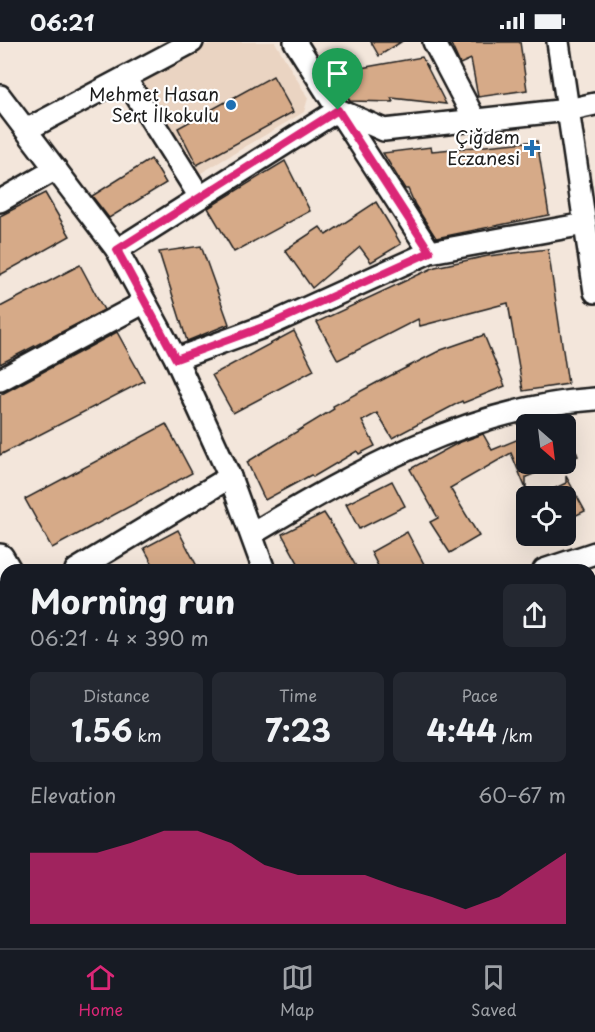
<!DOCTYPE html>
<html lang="en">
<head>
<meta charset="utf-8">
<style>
	:root { --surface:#171b24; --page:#242831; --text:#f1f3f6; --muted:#9ea1a6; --line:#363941; --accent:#db2777 }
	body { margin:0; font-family:"Playpen Sans",sans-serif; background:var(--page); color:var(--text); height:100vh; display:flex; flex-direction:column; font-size:22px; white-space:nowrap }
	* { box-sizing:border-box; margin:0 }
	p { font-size:20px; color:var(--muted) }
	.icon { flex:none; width:33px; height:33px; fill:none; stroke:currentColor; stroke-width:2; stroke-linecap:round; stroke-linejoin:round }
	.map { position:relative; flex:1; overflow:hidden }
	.panel { position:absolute; left:0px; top:522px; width:596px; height:384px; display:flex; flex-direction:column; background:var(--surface); border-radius:18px 18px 0 0; box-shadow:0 6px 24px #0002 }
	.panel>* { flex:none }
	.needle { width:39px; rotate:152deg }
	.tools { position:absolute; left:516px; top:372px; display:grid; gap:12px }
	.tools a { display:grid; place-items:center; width:60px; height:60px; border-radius:9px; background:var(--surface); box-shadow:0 6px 24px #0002; font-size:30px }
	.pin { position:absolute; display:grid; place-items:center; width:51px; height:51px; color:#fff; margin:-62px -26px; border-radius:50% 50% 50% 0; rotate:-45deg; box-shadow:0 0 6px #0007 }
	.pin .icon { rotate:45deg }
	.round { display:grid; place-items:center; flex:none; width:63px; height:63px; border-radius:9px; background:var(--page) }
	.head { display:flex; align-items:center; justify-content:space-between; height:102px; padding:0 30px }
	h1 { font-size:33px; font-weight:700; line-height:45px }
	.metrics { display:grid; grid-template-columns:repeat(3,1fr); gap:9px; height:102px; padding:6px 30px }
	.metrics div { display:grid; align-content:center; border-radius:9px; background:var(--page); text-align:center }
	.metrics b { font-size:30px; font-weight:700 }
	.metrics small { font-size:16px; font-weight:400 }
	.metrics p { font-size:16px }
	.chart { height:168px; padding:12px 30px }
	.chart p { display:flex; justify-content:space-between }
	.chart svg { width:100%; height:108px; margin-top:6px; fill:var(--accent); opacity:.7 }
	.status { display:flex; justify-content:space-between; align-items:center; height:42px; padding:0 30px; background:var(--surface); direction:ltr }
	.status svg { height:16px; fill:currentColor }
	.tabs { display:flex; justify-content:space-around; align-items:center; height:84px; border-top:2px solid var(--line); background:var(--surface); font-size:16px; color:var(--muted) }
	.tabs a { display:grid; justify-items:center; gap:3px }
	.tabs .on { color:var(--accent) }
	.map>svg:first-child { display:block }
	.built { fill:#ead4c2 }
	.green { fill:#a7ebb6; stroke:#628469; stroke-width:1.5 }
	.building { fill:#d6aa88; stroke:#1c1c1c; stroke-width:1.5 }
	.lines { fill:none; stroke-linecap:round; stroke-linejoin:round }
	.minor-casing { stroke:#1c1c1c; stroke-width:26 }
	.major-casing { stroke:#1c1c1c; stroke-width:32 }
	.minor { stroke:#fff; stroke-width:21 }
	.major { stroke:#fff; stroke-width:27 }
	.route-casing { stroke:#fff; stroke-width:12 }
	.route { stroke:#db2777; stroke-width:8 }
	.poi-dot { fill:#1f6fb2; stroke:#fff; stroke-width:2 }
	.labels { text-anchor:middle; stroke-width:4.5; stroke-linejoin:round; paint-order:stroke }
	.poi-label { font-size:18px; fill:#1c1c1c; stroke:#fff; text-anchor:end }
</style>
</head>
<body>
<div class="status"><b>06:21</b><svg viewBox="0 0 49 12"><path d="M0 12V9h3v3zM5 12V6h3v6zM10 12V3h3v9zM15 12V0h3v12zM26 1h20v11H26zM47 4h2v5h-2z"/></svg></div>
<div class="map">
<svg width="595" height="906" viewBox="0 0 595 906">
	<rect width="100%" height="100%" fill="#f3e6db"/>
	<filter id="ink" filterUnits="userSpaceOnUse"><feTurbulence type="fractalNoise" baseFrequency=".0167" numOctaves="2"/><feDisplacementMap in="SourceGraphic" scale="12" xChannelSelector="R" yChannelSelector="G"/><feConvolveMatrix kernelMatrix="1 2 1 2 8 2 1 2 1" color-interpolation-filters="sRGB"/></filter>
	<g filter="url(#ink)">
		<path class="built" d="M212,0h63l33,56 -4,14 -108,64 -57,-98z"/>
		<path class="green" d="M86,900h98l4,6h-99z"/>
		<g class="building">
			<path d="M371,0h30l-22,14z"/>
			<path d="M450,0h70l7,48 -49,7 -7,-38 -11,5z"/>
			<path d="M422,15l24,47 -55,-6 2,4 -43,-1 -14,-22 8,-8z"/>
			<path d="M273,34l20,36 -96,53 -19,-37z"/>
			<path d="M537,99l12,74 -113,23 -21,-33 -7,-16h-3l-22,-36 48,-6 1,4z"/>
			<path d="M151,117l15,24 -57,35 -17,-22z"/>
			<path d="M285,119l25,50 -76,41 -26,-44z"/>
			<path d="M45,151l25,43 -70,39v-59z"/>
			<path d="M376,160l25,42 -30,18 -11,-15 -48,41 -27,-38 35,-23 6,8z"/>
			<path d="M201,204l28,78 -42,17 -28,-89z"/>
			<path d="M548,207l20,135 -45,7 -15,-88 -88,23 -2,-7 -80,41 -21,-38 118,-55 53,-11z"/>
			<path d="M80,223l24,45 -104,54v-57z"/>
			<path d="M294,289l20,39 -81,43 -21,-38z"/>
			<path d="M117,290l27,49 -144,74v-60z"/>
			<path d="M484,293l21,51 -42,17 -1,-2 -70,37 -15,-25 -15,8 13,25 -16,8 -2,-3 -44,26 -2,-2 -46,25 -18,-38 87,-53 -1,-3 45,-24 63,-32z"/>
			<path d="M166,382l26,49 -140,75 -27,-49z"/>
			<path d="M566,384l12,30 -12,5z"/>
			<path d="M483,392l9,16 34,-14v28h33l-33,13v12l-15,-36 -61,35 29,48 -29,17 -20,-31 8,-4 -28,-49 48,-26z"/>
			<path d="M566,434l19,35 -19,9v-24h-27l27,-13z"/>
			<path d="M392,439l13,25 -46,23 -13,-25z"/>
			<path d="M324,471l13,20 21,37h-56l-20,-36z"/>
			<path d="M178,488l21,40h-43l-12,-22z"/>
			<path d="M407,490l18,34 -7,4h-38l-9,-18z"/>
		</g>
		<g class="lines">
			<defs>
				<g id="minor">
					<path d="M295,0l43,68 46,20 184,-20 27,-6"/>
					<path d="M434,0l41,78"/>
					<path d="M558,0l37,250"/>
					<path d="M125,36l75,119"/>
					<path d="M0,54l117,154"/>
					<path d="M26,88l166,-88"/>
					<path d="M0,159l56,-32"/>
					<path d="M430,210l-159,72 -95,35 -59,-109 221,-140 92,142 155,-28"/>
					<path d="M176,317l54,118 34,93"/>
					<path d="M0,338l145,-78"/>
					<path d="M252,492c105,-63 218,-127 343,-135"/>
					<path d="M76,528l154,-93"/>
					<path d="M544,528l51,-17"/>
					<path d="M590,616l5,4"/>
					<path d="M590,661l5,-4"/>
					<path d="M590,724l5,9"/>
					<path d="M0,735l6,-4"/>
					<path d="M0,797l6,10"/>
					<path d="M590,860l5,-4"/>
					<path d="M590,881l5,-3"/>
					<path d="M61,900l4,6"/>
					<path d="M403,900l4,6"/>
					<path d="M517,906l9,-6"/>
					<path d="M550,906l9,-6"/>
				</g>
				<g id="major">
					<path d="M0,516l7,12"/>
					<path d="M0,569l6,10"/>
					<path d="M196,900l3,6"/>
					<path d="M229,900l4,6"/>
				</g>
			</defs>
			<use href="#minor" class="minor-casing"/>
			<use href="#major" class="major-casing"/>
			<use href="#minor" class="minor"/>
			<use href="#major" class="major"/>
		</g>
	</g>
	<g class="lines" filter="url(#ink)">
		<defs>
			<path id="route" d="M338,68l92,142 -159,72 -95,35 -59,-109z"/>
		</defs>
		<use href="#route" class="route-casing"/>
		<use href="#route" class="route"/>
	</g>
	<g class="poi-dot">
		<circle cx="231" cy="63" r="6"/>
		<path d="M529 97h6v6h6v6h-6v6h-6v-6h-6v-6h6z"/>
	</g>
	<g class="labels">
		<g class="poi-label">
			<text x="219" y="59">Mehmet Hasan<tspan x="219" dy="21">Sert İlkokulu</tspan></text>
			<text x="520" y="102">Çiğdem<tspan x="520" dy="21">Eczanesi</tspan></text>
		</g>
	</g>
</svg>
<div class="tools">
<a><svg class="needle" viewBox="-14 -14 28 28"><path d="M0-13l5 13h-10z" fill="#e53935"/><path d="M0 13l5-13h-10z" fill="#9ea1a6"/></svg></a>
<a><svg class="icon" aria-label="locate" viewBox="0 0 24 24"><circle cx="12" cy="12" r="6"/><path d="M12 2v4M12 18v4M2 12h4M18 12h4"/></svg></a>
</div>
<div class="pin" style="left:338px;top:68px;background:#1e9e55"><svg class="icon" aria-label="arrive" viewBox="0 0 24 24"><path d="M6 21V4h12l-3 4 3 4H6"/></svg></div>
<section class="panel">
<div class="head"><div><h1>Morning run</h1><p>06:21 · 4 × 390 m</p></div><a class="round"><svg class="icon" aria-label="share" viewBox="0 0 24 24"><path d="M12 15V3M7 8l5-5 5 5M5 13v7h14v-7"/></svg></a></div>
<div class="metrics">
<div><p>Distance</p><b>1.56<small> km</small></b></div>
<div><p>Time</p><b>7:23</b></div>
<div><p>Pace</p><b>4:44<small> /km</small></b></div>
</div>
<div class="chart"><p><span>Elevation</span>60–67 m</p>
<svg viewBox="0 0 160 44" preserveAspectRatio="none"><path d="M0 44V15L10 15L20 15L30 11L40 6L50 6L60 11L70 20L80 24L90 24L100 24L110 29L120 33L130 38L140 33L150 24L160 15V44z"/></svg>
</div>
</section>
</div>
<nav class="tabs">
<a class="on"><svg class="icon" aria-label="home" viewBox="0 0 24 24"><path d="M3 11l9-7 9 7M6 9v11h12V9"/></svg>Home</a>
<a><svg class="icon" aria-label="map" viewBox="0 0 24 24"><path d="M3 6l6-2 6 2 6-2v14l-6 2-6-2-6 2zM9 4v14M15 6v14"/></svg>Map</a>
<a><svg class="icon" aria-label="saved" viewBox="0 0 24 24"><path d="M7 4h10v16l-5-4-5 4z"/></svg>Saved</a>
</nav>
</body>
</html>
